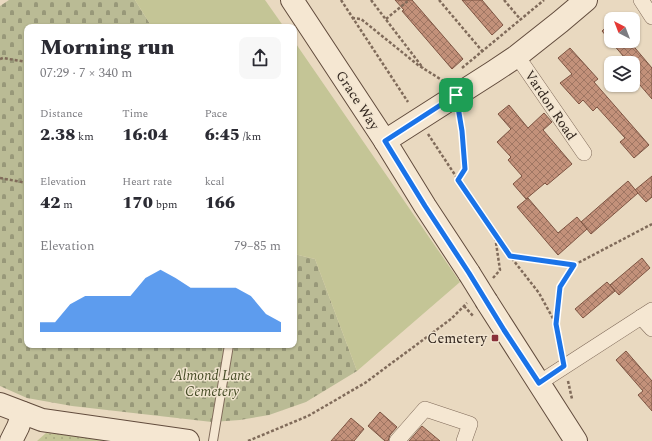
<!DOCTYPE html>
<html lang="en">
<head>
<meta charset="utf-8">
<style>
	:root { --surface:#fff; --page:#f7f7f7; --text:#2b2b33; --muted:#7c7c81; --accent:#1a73e8 }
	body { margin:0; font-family:Spectral,serif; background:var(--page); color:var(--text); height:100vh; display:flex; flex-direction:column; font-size:15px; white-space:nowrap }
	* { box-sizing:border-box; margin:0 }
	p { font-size:13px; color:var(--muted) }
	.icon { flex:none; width:22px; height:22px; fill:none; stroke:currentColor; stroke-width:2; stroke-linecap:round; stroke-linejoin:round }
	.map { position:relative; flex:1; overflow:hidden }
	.drawer { position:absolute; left:24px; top:24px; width:273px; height:324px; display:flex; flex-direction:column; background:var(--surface); border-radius:8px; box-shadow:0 1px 3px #0004 }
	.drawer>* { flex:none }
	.needle { width:26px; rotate:318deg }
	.controls { position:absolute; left:604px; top:12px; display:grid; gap:8px }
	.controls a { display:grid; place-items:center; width:36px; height:36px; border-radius:8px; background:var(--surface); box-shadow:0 1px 3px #0004; font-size:20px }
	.pin { position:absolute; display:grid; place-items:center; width:34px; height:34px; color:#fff; margin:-17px; border-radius:8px; box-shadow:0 2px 6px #0006 }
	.round { display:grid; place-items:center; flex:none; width:42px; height:42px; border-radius:8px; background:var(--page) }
	.summary { display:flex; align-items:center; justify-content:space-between; height:68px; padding:0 16px }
	h1 { font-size:22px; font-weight:800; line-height:30px }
	.figures { display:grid; grid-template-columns:repeat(3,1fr); gap:6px; height:68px; padding:4px 16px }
	.figures div { display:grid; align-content:center }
	.figures b { font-size:17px; font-weight:800 }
	.figures small { font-size:11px; font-weight:400 }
	.figures p { font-size:11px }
	.chart { height:112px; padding:8px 16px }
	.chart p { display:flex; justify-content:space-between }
	.chart svg { width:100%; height:72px; margin-top:4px; fill:var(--accent); opacity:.7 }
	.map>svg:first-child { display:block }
	.cemetery { fill:url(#cemetery-stones) }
	.park { fill:#c4c596 }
	.garden { fill:url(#garden-dots) }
	.building { fill:url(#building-cross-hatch); stroke:#7d5442 }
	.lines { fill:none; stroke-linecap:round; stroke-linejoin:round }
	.lane-casing { stroke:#806b5a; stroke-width:10 }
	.street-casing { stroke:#806b5a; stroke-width:16 }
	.secondary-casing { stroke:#624c3d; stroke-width:24 }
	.path { stroke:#806b5a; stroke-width:2.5; stroke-dasharray:3 2; stroke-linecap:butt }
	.lane { stroke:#f5e7d2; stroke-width:8 }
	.street { stroke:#f5e7d2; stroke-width:15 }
	.secondary { stroke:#f5e7d2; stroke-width:22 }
	.secondary-bridge-casing { stroke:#624c3d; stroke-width:24; stroke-linecap:butt }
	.secondary-bridge { stroke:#f5e7d2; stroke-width:22 }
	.route-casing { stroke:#fff; stroke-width:8 }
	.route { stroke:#1a73e8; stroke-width:5 }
	.poi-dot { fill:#893039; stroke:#f1e4cf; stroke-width:1.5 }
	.labels { text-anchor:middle; stroke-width:3; stroke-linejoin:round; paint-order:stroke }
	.street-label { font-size:14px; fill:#31251d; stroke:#f1e4cf }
	.poi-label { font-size:14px; fill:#31251d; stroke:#f1e4cf; text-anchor:end }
	.park-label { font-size:14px; font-style:italic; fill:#464c26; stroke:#f1e4cf }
</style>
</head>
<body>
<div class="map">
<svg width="652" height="441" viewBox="0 0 652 441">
	<defs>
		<pattern id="cemetery-stones" width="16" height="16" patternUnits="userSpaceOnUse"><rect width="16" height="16" fill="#babb95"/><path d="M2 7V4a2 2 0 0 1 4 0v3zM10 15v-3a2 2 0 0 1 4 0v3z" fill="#989879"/></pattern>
		<pattern id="garden-dots" width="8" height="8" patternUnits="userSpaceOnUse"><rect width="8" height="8" fill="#c4c596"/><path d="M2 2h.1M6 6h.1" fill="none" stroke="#a9a981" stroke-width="1.8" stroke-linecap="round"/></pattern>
		<pattern id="building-cross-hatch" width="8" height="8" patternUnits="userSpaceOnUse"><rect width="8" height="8" fill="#c3917a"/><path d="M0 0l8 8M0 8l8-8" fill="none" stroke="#9f7663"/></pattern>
	</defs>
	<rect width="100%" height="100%" fill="#e9d9c0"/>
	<path class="cemetery" d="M9,0h126l17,27h-125v318h267v-91l21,5 42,112 -51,31 -37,13 -29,5 -28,2 -140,-16 -45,-8 -27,-12v-380z"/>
	<g class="park">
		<path d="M135,0h130l19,27h-132z"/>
		<path d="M294,41l166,241 -103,89 -42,-112 -21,-5z"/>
	</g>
	<path class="garden" d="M46,433l77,8h-86z"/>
	<g class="building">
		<path d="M395,0h17l51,59 -11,10 -50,-58 2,-1z"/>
		<path d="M462,0h20l21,25 -11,10z"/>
		<path d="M611,23v18h20l-1,1 22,26v31l-19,-22v-14h-4l-27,-32z"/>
		<path d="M633,28l6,6 -6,5z"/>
		<path d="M570,48l28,31 -4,3 55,63 -15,13 -14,-16 5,-4 -28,-31 -4,4 -10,-11 -4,4 -19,-21 12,-9 -14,-16z"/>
		<path d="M509,105l19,23 16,-15 8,9 -9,8 29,34 -25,21 -2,-2 -19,16 -13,-15 9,-8 -14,-16 3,-3 -14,-15 14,-13 -13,-15z"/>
		<path d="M652,176v21l-6,5 -11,-12z"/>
		<path d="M628,181l10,12 -47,41 -10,-12z"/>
		<path d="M528,198l30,35 19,-16 10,12 -29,26 -41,-48z"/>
		<path d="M642,258l8,10 -31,27 -9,-10z"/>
		<path d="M607,282l8,9 -32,27 -8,-9z"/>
		<path d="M626,351l26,30v30l-14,-16 5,-4 -27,-31z"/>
		<path d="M380,412l17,15 -7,8 -2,6h-3l-17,-15z"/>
		<path d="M351,418l13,11 -10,12h-23z"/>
		<path d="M422,426l18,15h-31z"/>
	</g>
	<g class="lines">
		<defs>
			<path id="lane" d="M213,441l16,-96"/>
			<g id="street">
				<path d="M641,0l11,17"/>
				<path d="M517,56l67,97"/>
				<path d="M641,317l11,12"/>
				<path d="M539,383l113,-73"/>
				<path d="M397,441l28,-32 45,15 -6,17"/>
			</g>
			<g id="secondary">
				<path d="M292,0l93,141 40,65 44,67"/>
				<path d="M385,141l108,-69 24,-16 43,-34 26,-22"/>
				<path d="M487,302l89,139"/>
				<path d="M0,404l42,16 146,21"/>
				<path d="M11,441l7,-14 5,-14"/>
			</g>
		</defs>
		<use href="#lane" class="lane-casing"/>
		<use href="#street" class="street-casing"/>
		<use href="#secondary" class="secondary-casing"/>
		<g class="path">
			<path d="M341,0l67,102"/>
			<path d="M371,0l52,68"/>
			<path d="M439,0l44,52"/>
			<path d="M504,0l17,20"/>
			<path d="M352,18l9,1 57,46 27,17"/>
			<path d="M386,19l23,-19"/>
			<path d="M0,59l3,-1 24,4"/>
			<path d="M462,68l82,-68"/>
			<path d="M428,134l66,100 16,22 29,37 17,31 6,29"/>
			<path d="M0,178l27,5"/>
			<path d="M458,180l7,-11 -3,-38 -3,-16"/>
			<path d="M510,256l64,9 78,-41"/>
			<path d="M493,278l7,-8 -5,-34"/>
			<path d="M464,306l10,11"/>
			<path d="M556,324l4,-37 14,-22"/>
			<path d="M568,381l4,18"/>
			<path d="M248,441l60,-25 57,-33 86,-64 16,-16"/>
		</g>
		<use href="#lane" class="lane"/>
		<use href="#street" class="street"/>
		<use href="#secondary" class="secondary"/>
		<defs>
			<path id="secondary-bridge" d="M469,273l18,29"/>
		</defs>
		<use href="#secondary-bridge" class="secondary-bridge-casing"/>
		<use href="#secondary-bridge" class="secondary-bridge"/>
	</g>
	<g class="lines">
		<defs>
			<path id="route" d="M456,95l6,36 3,38 -7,11 52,76 64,9 -14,22 -4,37 8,42 -25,17 -35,-53 -35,-57 -44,-67 -40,-65z"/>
		</defs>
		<use href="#route" class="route-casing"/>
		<use href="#route" class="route"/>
	</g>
	<rect class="poi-dot" x="491" y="334" width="8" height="8" rx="2"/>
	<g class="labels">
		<g class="street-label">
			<text transform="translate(358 100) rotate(57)" y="5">Grace Way</text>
			<text transform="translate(551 105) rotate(56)" y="5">Vardon Road</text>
		</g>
		<g class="poi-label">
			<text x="487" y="343">Cemetery</text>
		</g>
		<g class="park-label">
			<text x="212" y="380">Almond Lane<tspan x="212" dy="16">Cemetery</tspan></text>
		</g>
	</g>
</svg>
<div class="controls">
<a><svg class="needle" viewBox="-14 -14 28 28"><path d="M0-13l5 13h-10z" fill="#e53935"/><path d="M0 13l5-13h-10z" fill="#7c7c81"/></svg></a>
<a><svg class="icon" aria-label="layers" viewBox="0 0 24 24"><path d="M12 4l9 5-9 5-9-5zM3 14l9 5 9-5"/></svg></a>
</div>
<div class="pin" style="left:456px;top:95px;background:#1e9e55"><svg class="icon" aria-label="arrive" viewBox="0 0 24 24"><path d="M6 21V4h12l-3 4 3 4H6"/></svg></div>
<section class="drawer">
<div class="summary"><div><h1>Morning run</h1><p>07:29 · 7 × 340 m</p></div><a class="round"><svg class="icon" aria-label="share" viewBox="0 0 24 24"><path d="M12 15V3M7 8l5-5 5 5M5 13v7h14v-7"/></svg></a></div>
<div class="figures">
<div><p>Distance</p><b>2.38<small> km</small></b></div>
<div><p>Time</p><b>16:04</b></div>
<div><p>Pace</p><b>6:45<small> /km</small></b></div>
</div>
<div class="figures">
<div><p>Elevation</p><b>42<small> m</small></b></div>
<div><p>Heart rate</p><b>170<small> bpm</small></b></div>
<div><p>kcal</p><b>166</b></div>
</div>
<div class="chart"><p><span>Elevation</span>79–85 m</p>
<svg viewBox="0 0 160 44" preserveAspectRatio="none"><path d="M0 44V38L10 38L20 27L30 22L40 22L50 22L60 22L70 11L80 6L90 11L100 17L110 17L120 17L130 17L140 22L150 33L160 38V44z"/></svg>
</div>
</section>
</div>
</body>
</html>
